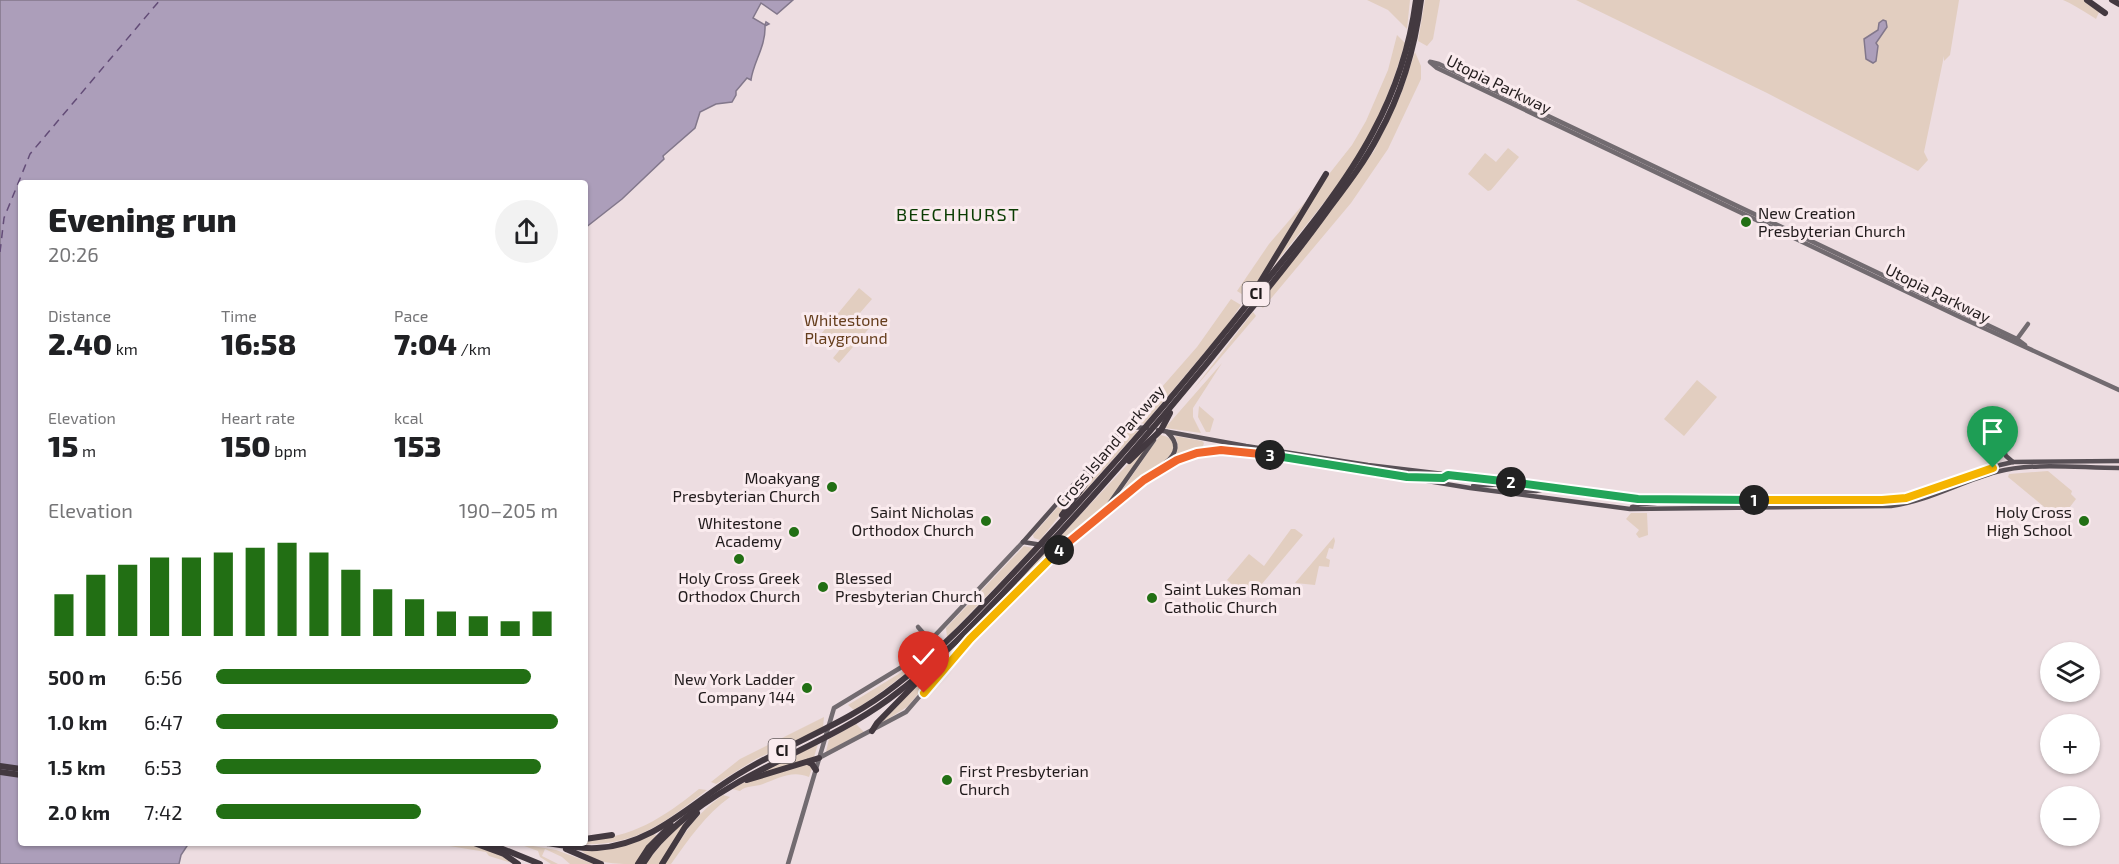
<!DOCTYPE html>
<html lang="en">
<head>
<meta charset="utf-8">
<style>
	:root { --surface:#fff; --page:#f2f2f2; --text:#202124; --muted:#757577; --accent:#226f14 }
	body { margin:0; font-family:"Exo 2",sans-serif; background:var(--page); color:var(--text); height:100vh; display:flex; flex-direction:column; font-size:22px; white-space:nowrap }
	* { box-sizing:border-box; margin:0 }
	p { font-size:20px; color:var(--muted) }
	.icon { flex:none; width:33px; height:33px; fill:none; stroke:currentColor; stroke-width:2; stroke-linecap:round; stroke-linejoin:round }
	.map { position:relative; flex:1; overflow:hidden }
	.sheet { position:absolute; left:18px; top:180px; width:570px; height:666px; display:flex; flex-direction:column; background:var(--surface); border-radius:6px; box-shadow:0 2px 4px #0004 }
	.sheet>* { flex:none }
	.fabs { position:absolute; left:2040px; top:642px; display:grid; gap:12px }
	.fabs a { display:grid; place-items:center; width:60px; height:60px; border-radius:50%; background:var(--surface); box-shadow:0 2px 4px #0004; font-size:30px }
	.pin { position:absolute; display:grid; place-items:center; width:51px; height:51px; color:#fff; margin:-62px -26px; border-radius:50% 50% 50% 0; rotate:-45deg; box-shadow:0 0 6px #0007 }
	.pin .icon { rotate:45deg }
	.km { position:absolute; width:30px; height:30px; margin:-15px; border-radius:50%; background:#222; color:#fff; font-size:16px; line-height:30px; text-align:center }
	.round { display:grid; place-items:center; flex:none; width:63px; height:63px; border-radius:32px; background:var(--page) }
	.summary { display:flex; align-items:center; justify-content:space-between; height:102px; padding:0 30px }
	h1 { font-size:33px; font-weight:800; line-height:45px }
	.stats { display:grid; grid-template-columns:repeat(3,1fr); gap:9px; height:102px; padding:6px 30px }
	.stats div { display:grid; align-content:center }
	.stats b { font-size:30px; font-weight:800 }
	.stats small { font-size:16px; font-weight:400 }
	.stats p { font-size:16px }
	.chart { height:168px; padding:12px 30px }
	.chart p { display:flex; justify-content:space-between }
	.chart svg { width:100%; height:108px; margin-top:6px; stroke:var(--accent); stroke-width:6 }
	ul { padding:0 30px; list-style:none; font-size:20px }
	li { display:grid; grid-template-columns:96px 72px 1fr; align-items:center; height:45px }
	li i { height:15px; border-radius:8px; background:var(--accent) }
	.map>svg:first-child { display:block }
	.green { fill:#e2cec0 }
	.water { fill:#ac9eba; stroke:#82778b; stroke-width:1.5 }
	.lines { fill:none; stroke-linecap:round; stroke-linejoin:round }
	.ferry { stroke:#634c77; stroke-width:1.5; stroke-dasharray:8 6; stroke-linecap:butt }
	.secondary { stroke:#726b70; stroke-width:4.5 }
	.primary { stroke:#585056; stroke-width:4.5 }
	.motorway { stroke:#433940; stroke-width:6 }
	.split-1-casing { stroke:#fff; stroke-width:12 }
	.split-2-casing { stroke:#fff; stroke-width:12 }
	.split-3-casing { stroke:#fff; stroke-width:12 }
	.split-4-casing { stroke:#fff; stroke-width:12 }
	.split-5-casing { stroke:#fff; stroke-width:12 }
	.split-1 { stroke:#f5b400; stroke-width:8 }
	.split-2 { stroke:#22a559; stroke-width:8 }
	.split-3 { stroke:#22a559; stroke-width:8 }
	.split-4 { stroke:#f0652b; stroke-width:8 }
	.split-5 { stroke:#f5b400; stroke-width:8 }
	.poi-dot { fill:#226f14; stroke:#faebee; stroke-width:2 }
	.labels { text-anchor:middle; stroke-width:6; stroke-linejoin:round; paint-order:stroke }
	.shield { fill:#faebee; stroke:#62595b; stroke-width:1.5 }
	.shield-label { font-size:15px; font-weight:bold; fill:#211b1c }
	.street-label { font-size:16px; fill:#211b1c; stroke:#faebee }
	.poi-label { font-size:16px; fill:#211b1c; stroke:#faebee; text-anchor:end }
	.park-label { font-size:16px; fill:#653d1c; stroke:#faebee }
	.neighbourhood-label { font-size:18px; letter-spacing:1.5px; fill:#0a3c02; stroke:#faebee }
</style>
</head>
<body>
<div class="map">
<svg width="2119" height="864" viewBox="0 0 2119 864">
	<rect width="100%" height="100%" fill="#eddde1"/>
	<g class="green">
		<path d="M1367,0h43l-3,29 -19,-19z"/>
		<path d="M1425,0h15l-7,39 -6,7 -9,-5z"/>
		<path d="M1576,0h383l-9,55 -6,6v-5l-20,96 4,8 -10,11 -151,-78z"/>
		<path d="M2063,0h23l14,10 -4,9c-8,-5 -25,-16 -33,-19z"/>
		<path d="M1397,35l8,8c-11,37 -24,73 -44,106 -26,43 -60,82 -91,121l52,-87 30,-38 14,-24 22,-51z"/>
		<path d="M1415,52l6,14v13l-33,70 -37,54 -88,105 -4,-3 115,-154 27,-57z"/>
		<path d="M1508,148l11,9 -28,33 -3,1 -20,-17 17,-21 11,9z"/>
		<path d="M1306,201l-58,97 -11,-7 32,-47z"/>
		<path d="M859,288l13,11 -13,15 13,11 -33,38 -6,-5 9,-11 -9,-7 -3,2 -9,-8z"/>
		<path d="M1231,299l10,6 -14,21 -83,98 -11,-4 64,-73z"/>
		<path d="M1253,312l3,4 -63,74z"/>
		<path d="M1222,363l-29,45v9l8,16 -36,-5z"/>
		<path d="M1697,380l20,17 -33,39 -20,-17z"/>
		<path d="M1199,406l15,13 -4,13h-4l-8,-15z"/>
		<path d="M1128,431h10l-63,71 36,-54z"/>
		<path d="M1160,435c11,2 13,5 14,15l-10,12 -45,35 -1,-1z"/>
		<path d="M1175,436l27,5 2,2 -2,6 -25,7 -1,-2 2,-9z"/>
		<path d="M1145,450l-38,54 -22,22 -22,17h-9l73,-78z"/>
		<path d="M1092,468l-20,32 -32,40 -6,-2 -1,-3z"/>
		<path d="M2048,471l24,20 -1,3 5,5 -16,21 -52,-43 1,-3z"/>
		<path d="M1631,513h16l1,22 -9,3 -3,-4 3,-4 -13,-11z"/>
		<path d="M1291,529h4l8,6 -47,56 -9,-1 -7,-6 -4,4 -9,-8 22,-26 15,12z"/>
		<path d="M1334,537l1,4 -2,8 -4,-1 -3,10 4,2 -1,7 -10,-1 -4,19 -20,-2z"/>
		<path d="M1024,546l9,2 -86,89 -1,-9z"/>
		<path d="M1047,551l3,1v3l-89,90 -5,1z"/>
		<path d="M940,643c-27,25 -55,48 -86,67l-6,-5 62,-38 22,-23z"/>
		<path d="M948,652l1,5 -42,50 -27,17z"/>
		<path d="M824,717l-1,11 -67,31 -40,25 -5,-2 29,-23z"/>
		<path d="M856,724l8,8 -38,20 3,-13z"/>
		<path d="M818,744l-4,13 -51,16 2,-3z"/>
		<path d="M808,763l4,5 -3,9c-17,-7 -30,1 -46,7 -8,3 -16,1 -23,7l-8,-2 11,-6z"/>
		<path d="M699,789l8,1c-48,37 -77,60 -141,53h19v-3c47,-2 78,-22 114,-51z"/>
		<path d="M723,795l7,2c-25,18 -41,42 -59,67h-6c21,-31 26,-46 58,-69z"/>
		<path d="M688,820l-28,44h-15l25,-30z"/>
		<path d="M653,834l4,1 -21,29c-21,0 -41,0 -56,-15h8z"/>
		<path d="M431,843c29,0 60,1 84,21l-26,-8 -3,-4z"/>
		<path d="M516,843l40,7 38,14h-24l-8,-7 -17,-8 -3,7 16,8h-7l-11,-7 -2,-6z"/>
	</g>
	<g class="water">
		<path d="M0,0h793l-16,14 -16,-11 -8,15 12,7 1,-3 3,2 -4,2c1,20 -12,37 -14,54l-4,-2 -11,13v4l-4,7 -16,2 -16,8 -5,16 -32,28 1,3 -42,40 -37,29v-45h-564v660h168l-8,12 -2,9h-179z"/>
		<path d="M1883,20l3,1 1,6 -11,16 2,3 -2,15 -3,2 -7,-4 -2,-20 14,-9 1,-7z"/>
	</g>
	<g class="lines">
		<path class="ferry" d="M0,252l4,-34 26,-64 130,-154"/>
		<g class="secondary">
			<path d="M1430,62l7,6 525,250 157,72"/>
			<path d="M1431,62l8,2 578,275 8,6"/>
			<path d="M2017,339l11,-15"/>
			<path d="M918,627l7,8v11"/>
			<path d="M819,758l87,-46 51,-59 104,-105"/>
			<path d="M788,864l46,-156 76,-46 113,-120"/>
		</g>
		<g class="primary">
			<path d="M1158,430l88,16 122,19 228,27 42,7 244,1 31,-3 87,-32 13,-3 106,-1"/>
			<path d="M1114,438l16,-11 17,1"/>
			<path d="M2002,446l4,10 7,6"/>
			<path d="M1165,463c13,-10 14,-20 2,-31"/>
			<path d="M1419,477l24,1 5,-3"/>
			<path d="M1473,486c11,-2 31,0 38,-4"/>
			<path d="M1514,491h22l14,-3"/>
			<path d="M1632,507c11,-6 24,-1 35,-7"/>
			<path d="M1104,511l50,-71"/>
			<path d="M1091,525l49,-42 27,-19 26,-10 28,-4 37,3 212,35 160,21 261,-3c37,-5 69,-24 105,-34 39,-10 82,-4 123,-4"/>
			<path d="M1023,542l82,-93"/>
			<path d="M1023,542l38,6 31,-24"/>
		</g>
		<g class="motorway">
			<path d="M2087,0l18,13"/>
			<path d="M2112,0l7,4"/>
			<path d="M1259,284l67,-110"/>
			<path d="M1129,461l32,-31 9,-17"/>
			<path d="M1062,515l21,-28 33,-51"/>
			<path d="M872,731l5,-8 47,-48"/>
			<path d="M808,762l4,2 4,6"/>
			<path d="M0,766l21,3"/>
			<path d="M0,772l21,3"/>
			<path d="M747,780l72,-22"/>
			<path d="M585,839l27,-4"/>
			<path d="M474,843l30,11 14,10"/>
			<path d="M488,843l52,21"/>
			<path d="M547,843c17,3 33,6 50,5 58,-3 97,-48 145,-76 52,-31 106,-49 154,-87 46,-35 85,-78 124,-119 80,-85 157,-173 229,-264 42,-52 93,-111 124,-170 22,-41 37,-86 43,-132"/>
			<path d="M566,849l35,15"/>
			<path d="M638,864l11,-17 22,-22"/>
			<path d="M643,864c9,-16 22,-28 35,-40 63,-55 144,-76 211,-125 56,-41 103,-94 151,-145 72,-77 141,-157 207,-240 28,-34 55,-68 81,-104 18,-24 36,-47 50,-74 24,-43 37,-88 43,-136"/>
			<path d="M662,864l23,-37 12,-14"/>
		</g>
	</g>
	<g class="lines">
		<defs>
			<path id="split-1" d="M1754,500h128l24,-2 87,-30"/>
			<path id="split-2" d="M1511,482l127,17 116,1"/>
			<path id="split-3" d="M1270,455l137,22 36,1 5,-3 63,7"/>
			<path id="split-4" d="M1059,550l85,-70 33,-20 20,-7 24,-3 49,5"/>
			<path id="split-5" d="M924,693l46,-54 89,-89"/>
		</defs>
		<use href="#split-1" class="split-1-casing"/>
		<use href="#split-2" class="split-2-casing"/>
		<use href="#split-3" class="split-3-casing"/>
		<use href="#split-4" class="split-4-casing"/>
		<use href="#split-5" class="split-5-casing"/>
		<use href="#split-1" class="split-1"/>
		<use href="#split-2" class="split-2"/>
		<use href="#split-3" class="split-3"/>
		<use href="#split-4" class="split-4"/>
		<use href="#split-5" class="split-5"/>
	</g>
	<g class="poi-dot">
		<circle cx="1746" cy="222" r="6"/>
		<circle cx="832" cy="487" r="6"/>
		<circle cx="986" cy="521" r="6"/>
		<circle cx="2084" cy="521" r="6"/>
		<circle cx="794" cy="532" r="6"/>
		<circle cx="739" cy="559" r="6"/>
		<circle cx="823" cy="587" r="6"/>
		<circle cx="1152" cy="598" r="6"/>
		<circle cx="807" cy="688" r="6"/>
		<circle cx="947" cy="780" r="6"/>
	</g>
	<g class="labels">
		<g class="shield">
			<rect x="1242.5" y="282" width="27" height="24" rx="4.5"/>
			<rect x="768.5" y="739" width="27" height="24" rx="4.5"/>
		</g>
		<g class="shield-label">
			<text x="1256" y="299">CI</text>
			<text x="782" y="756">CI</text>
		</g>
		<g class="street-label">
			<text transform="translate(1499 84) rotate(26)" y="6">Utopia Parkway</text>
			<text transform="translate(1938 293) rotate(26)" y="6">Utopia Parkway</text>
			<text transform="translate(1110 446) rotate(-49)" y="6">Cross Island Parkway</text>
		</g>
		<g class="poi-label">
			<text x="1758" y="219" text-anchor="start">New Creation<tspan x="1758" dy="18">Presbyterian Church</tspan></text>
			<text x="820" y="484">Moakyang<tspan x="820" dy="18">Presbyterian Church</tspan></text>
			<text x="974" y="518">Saint Nicholas<tspan x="974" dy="18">Orthodox Church</tspan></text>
			<text x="2072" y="518">Holy Cross<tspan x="2072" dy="18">High School</tspan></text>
			<text x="782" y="529">Whitestone<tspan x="782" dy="18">Academy</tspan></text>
			<text x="739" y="584" text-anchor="middle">Holy Cross Greek<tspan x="739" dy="18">Orthodox Church</tspan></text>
			<text x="835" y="584" text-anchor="start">Blessed<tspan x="835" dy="18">Presbyterian Church</tspan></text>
			<text x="1164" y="595" text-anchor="start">Saint Lukes Roman<tspan x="1164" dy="18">Catholic Church</tspan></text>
			<text x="795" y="685">New York Ladder<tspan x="795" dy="18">Company 144</tspan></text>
			<text x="959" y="777" text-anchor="start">First Presbyterian<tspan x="959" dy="18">Church</tspan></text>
		</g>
		<g class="park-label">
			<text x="846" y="326">Whitestone<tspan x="846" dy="18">Playground</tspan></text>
		</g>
		<g class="neighbourhood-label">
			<text x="958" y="221">BEECHHURST</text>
		</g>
	</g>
</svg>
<div class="fabs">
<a><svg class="icon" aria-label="layers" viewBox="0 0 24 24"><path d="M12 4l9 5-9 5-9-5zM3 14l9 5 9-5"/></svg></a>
<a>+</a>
<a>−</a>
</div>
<div class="pin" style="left:1993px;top:468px;background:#1e9e55"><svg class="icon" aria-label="arrive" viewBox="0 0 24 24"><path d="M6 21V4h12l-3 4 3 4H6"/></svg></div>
<div class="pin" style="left:924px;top:693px;background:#d93025"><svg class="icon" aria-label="check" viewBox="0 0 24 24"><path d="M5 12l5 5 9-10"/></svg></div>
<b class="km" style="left:1754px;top:500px">1</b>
<b class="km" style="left:1511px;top:482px">2</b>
<b class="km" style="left:1270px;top:455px">3</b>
<b class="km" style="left:1059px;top:550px">4</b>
<section class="sheet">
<div class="summary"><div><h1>Evening run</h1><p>20:26</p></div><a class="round"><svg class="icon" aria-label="share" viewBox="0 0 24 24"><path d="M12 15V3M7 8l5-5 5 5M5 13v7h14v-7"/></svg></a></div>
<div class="stats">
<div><p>Distance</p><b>2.40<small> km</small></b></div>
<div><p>Time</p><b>16:58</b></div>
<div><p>Pace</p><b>7:04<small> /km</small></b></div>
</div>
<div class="stats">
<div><p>Elevation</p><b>15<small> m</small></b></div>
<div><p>Heart rate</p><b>150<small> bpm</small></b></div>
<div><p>kcal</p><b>153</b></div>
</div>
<div class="chart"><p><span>Elevation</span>190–205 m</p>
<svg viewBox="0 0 160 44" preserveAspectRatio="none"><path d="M5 44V27M15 44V19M25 44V15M35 44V12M45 44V12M55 44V10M65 44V8M75 44V6M85 44V10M95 44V17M105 44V25M115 44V29M125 44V34M135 44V36M145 44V38M155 44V34"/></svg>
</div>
<ul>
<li><b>500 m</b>6:56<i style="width:92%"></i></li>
<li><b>1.0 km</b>6:47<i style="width:100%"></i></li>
<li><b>1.5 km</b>6:53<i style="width:95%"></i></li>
<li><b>2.0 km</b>7:42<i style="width:60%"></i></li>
</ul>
</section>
</div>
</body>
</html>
